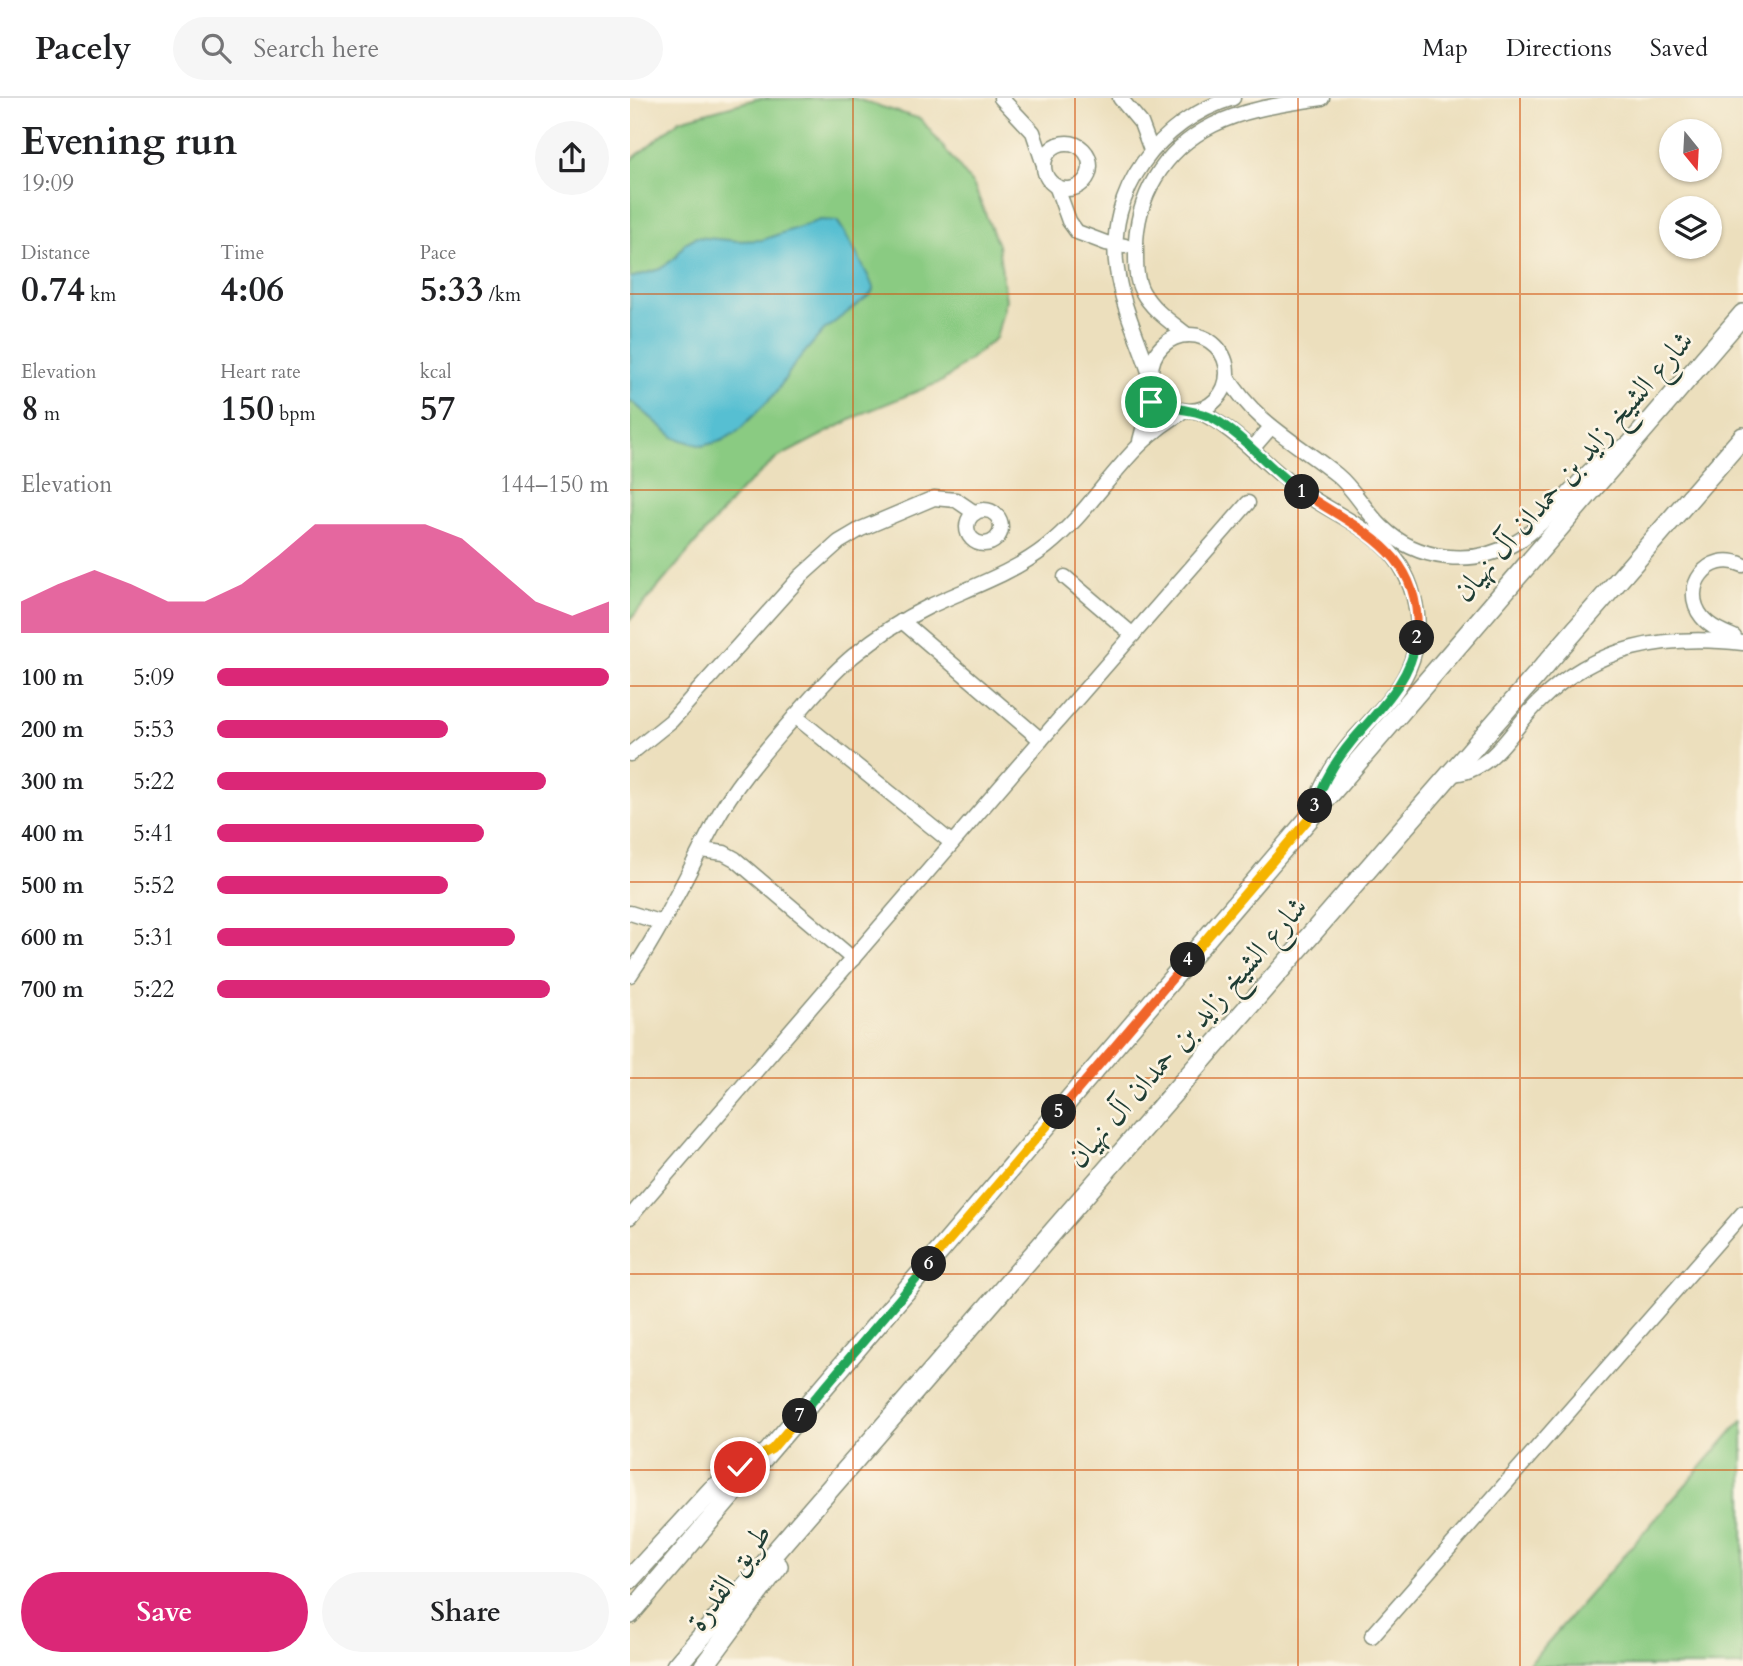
<!DOCTYPE html>
<html lang="en">
<head>
<meta charset="utf-8">
<style>
	:root { --surface:#fff; --page:#f6f6f6; --text:#202124; --muted:#757577; --line:#e0e0e0; --accent:#db2777 }
	body { margin:0; font-family:Cardo,Amiri,serif; background:var(--page); color:var(--text); height:100vh; display:flex; flex-direction:column; font-size:26px; white-space:nowrap }
	* { box-sizing:border-box; margin:0 }
	p { font-size:23px; color:var(--muted) }
	.icon { flex:none; width:38px; height:38px; fill:none; stroke:currentColor; stroke-width:2; stroke-linecap:round; stroke-linejoin:round }
	.map { position:relative; flex:1; overflow:hidden }
	.sheet { display:flex; flex-direction:column; background:var(--surface); width:630px }
	.sheet>* { flex:none }
	.needle { width:46px; rotate:162deg }
	.controls { position:absolute; left:1029px; top:21px; display:grid; gap:14px }
	.controls a { display:grid; place-items:center; width:63px; height:63px; border-radius:50%; background:var(--surface); box-shadow:0 2px 5px #0004; font-size:35px }
	.pin { position:absolute; display:grid; place-items:center; width:60px; height:60px; color:#fff; margin:-30px; border:4px solid #fff; border-radius:50%; box-shadow:0 2px 7px #0007 }
	.km { position:absolute; width:35px; height:35px; margin:-18px; border-radius:50%; background:#222; color:#fff; font-size:19px; line-height:35px; text-align:center }
	.round { display:grid; place-items:center; flex:none; width:74px; height:74px; border-radius:37px; background:var(--page) }
	.overview { display:flex; align-items:center; justify-content:space-between; height:119px; padding:0 21px }
	h1 { font-size:38px; font-weight:700; line-height:52px }
	.stats { display:grid; grid-template-columns:repeat(3,1fr); gap:10px; height:119px; padding:7px 21px }
	.stats div { display:grid; align-content:center }
	.stats b { font-size:35px; font-weight:700 }
	.stats small { font-size:19px; font-weight:400 }
	.stats p { font-size:19px }
	.chart { height:196px; padding:14px 21px }
	.chart p { display:flex; justify-content:space-between }
	.chart svg { width:100%; height:126px; margin-top:7px; fill:var(--accent); opacity:.7 }
	.action { display:flex; gap:14px; margin-top:auto; padding:14px 21px }
	.action a { flex:1; height:80px; border-radius:42px; background:var(--accent); color:#fff; font-size:28px; font-weight:700; line-height:80px; text-align:center }
	.action a+a { background:var(--page); color:var(--text) }
	ul { padding:0 21px; list-style:none; font-size:23px }
	li { display:grid; grid-template-columns:112px 84px 1fr; align-items:center; height:52px }
	li i { height:18px; border-radius:9px; background:var(--accent) }
	header { display:flex; align-items:center; gap:42px; box-sizing:border-box; height:98px; padding:0 35px; background:var(--surface); border-bottom:2px solid var(--line) }
	header strong { font-size:33px }
	nav { display:flex; gap:38px; margin-inline-start:auto; font-size:24px }
	.search { width:490px; height:63px; background:var(--page); display:flex; align-items:center; gap:18px; box-sizing:border-box; padding:0 24px; border-radius:38px; color:var(--muted); font-size:26px }
	main { display:flex; flex:1; min-height:0 }
	.map>svg:first-child { display:block }
	.green { fill:#8acb82; stroke:#54845b; stroke-width:2 }
	.water { fill:#56bfd2; stroke:#3a7e83; stroke-width:2 }
	.lines { fill:none; stroke-linecap:round; stroke-linejoin:round }
	.minor-casing { stroke:#868e78; stroke-width:17 }
	.major-casing { stroke:#868e78; stroke-width:22 }
	.minor { stroke:#fff; stroke-width:14 }
	.major { stroke:#fff; stroke-width:19 }
	.split-1-casing { stroke:#fff; stroke-width:14 }
	.split-2-casing { stroke:#fff; stroke-width:14 }
	.split-3-casing { stroke:#fff; stroke-width:14 }
	.split-4-casing { stroke:#fff; stroke-width:14 }
	.split-5-casing { stroke:#fff; stroke-width:14 }
	.split-6-casing { stroke:#fff; stroke-width:14 }
	.split-7-casing { stroke:#fff; stroke-width:14 }
	.split-8-casing { stroke:#fff; stroke-width:14 }
	.split-1 { stroke:#22a559; stroke-width:9 }
	.split-2 { stroke:#f0652b; stroke-width:9 }
	.split-3 { stroke:#22a559; stroke-width:9 }
	.split-4 { stroke:#f5b400; stroke-width:9 }
	.split-5 { stroke:#f0652b; stroke-width:9 }
	.split-6 { stroke:#f5b400; stroke-width:9 }
	.split-7 { stroke:#22a559; stroke-width:9 }
	.split-8 { stroke:#f5b400; stroke-width:9 }
	.grid { fill:none; stroke:#d45610; stroke-width:2; stroke-opacity:0.55 }
	.labels { text-anchor:middle; stroke-width:5; stroke-linejoin:round; paint-order:stroke }
	.street-label { font-size:30px; fill:#1f3d34; stroke:#fcf5e5 }
</style>
</head>
<body>
<header>
<strong>Pacely</strong>
<div class="search"><svg class="icon" aria-label="search" viewBox="0 0 24 24"><circle cx="10" cy="10" r="6"/><path d="M15 15l6 6"/></svg>Search here</div>
<nav><a>Map</a><a>Directions</a><a>Saved</a></nav>
</header>
<main>
<section class="sheet">
<div class="overview"><div><h1>Evening run</h1><p>19:09</p></div><a class="round"><svg class="icon" aria-label="share" viewBox="0 0 24 24"><path d="M12 15V3M7 8l5-5 5 5M5 13v7h14v-7"/></svg></a></div>
<div class="stats">
<div><p>Distance</p><b>0.74<small> km</small></b></div>
<div><p>Time</p><b>4:06</b></div>
<div><p>Pace</p><b>5:33<small> /km</small></b></div>
</div>
<div class="stats">
<div><p>Elevation</p><b>8<small> m</small></b></div>
<div><p>Heart rate</p><b>150<small> bpm</small></b></div>
<div><p>kcal</p><b>57</b></div>
</div>
<div class="chart"><p><span>Elevation</span>144–150 m</p>
<svg viewBox="0 0 160 44" preserveAspectRatio="none"><path d="M0 44V33L10 27L20 22L30 27L40 33L50 33L60 27L70 17L80 6L90 6L100 6L110 6L120 11L130 22L140 33L150 38L160 33V44z"/></svg>
</div>
<ul>
<li><b>100 m</b>5:09<i style="width:100%"></i></li>
<li><b>200 m</b>5:53<i style="width:59%"></i></li>
<li><b>300 m</b>5:22<i style="width:84%"></i></li>
<li><b>400 m</b>5:41<i style="width:68%"></i></li>
<li><b>500 m</b>5:52<i style="width:59%"></i></li>
<li><b>600 m</b>5:31<i style="width:76%"></i></li>
<li><b>700 m</b>5:22<i style="width:85%"></i></li>
</ul>
<div class="action"><a>Save</a><a>Share</a></div>
</section>
<div class="map">
<svg width="1113" height="1568" viewBox="0 0 1113 1568">
	<rect width="100%" height="100%" fill="#fcf5e5"/>
	<filter id="ink" filterUnits="userSpaceOnUse"><feTurbulence type="fractalNoise" baseFrequency=".0143" numOctaves="2"/><feDisplacementMap in="SourceGraphic" scale="14" xChannelSelector="R" yChannelSelector="G"/><feConvolveMatrix kernelMatrix="1 2 1 2 8 2 1 2 1" color-interpolation-filters="sRGB"/></filter>
	<filter id="wash" filterUnits="userSpaceOnUse"><feTurbulence type="fractalNoise" baseFrequency=".00686" numOctaves="4" result="noise"/><feDisplacementMap in="SourceGraphic" scale="28" xChannelSelector="R" yChannelSelector="G"/><feGaussianBlur stdDeviation="1.57" result="paint"/><feColorMatrix in="noise" values="0 0 0 0 0 0 0 0 0 0 0 0 0 0 0 0 0 1.4 0 .05"/><feComposite in="paint" operator="in"/></filter>
	<g filter="url(#wash)">
		<rect width="100%" height="100%" fill="#ecdfbd"/>
		<g class="green">
			<path d="M223,0l68,21 53,67 24,59 8,55 -10,38 -53,43 -77,31 -89,46 -36,32 -111,130v-459l50,-41 76,-21z"/>
			<path d="M1113,1321v247h-216l29,-33z"/>
		</g>
		<path class="water" d="M190,122l17,1c5,6 37,63 36,68 0,2 -2,4 -2,5l-48,37 -29,34 -19,29 -37,37 -17,10 -19,5 -27,-8 -45,-38v-122l30,-9 16,-12 9,-14 11,-6 42,4 24,-1z"/>
	</g>
	<g filter="url(#ink)">
		<g class="lines">
			<defs>
				<g id="minor">
					<path d="M371,0l32,34 10,30"/>
					<path d="M490,0l21,25 10,27"/>
					<circle cx="437" cy="68" r="23"/>
					<path d="M427,90l12,33 8,11 29,11 19,3"/>
					<path d="M557,237c-16,-13 -35,-25 -45,-44 -6,-11 -6,-25 -6,-37 -2,-55 27,-104 77,-129 34,-17 73,-21 109,-27"/>
					<circle cx="559" cy="275" r="38"/>
					<path d="M597,278c28,47 69,66 110,99 18,15 28,36 45,52 35,34 91,40 133,16 44,-25 64,-77 111,-98"/>
					<path d="M521,280c-11,-36 -29,-71 -34,-108 -12,-79 43,-150 116,-172"/>
					<path d="M567,313c39,17 63,49 96,74 25,20 55,32 81,52 40,30 55,87 34,133 -12,27 -36,48 -55,70 -16,19 -30,41 -38,64"/>
					<path d="M510,343l14,-53"/>
					<path d="M622,351l19,-22"/>
					<circle cx="354" cy="429" r="17"/>
					<path d="M435,479l68,58"/>
					<path d="M272,523l139,119"/>
					<path d="M1104,539c-12,-5 -24,-10 -32,-20 -23,-29 7,-68 41,-52"/>
					<path d="M165,618l157,127"/>
					<path d="M0,656l41,-33 130,-145 38,-34 22,-13 73,-31 22,2 19,13"/>
					<path d="M821,676c43,-2 60,-45 88,-72 57,-57 127,-68 204,-59"/>
					<path d="M71,752l23,3 11,6 118,100"/>
					<path d="M0,815l32,10"/>
					<path d="M0,877c34,-50 59,-105 87,-157 18,-33 43,-61 67,-89 22,-25 43,-51 69,-73 23,-19 48,-36 75,-49 40,-19 82,-32 118,-60 53,-42 77,-103 139,-136"/>
					<path d="M0,1119l411,-477 207,-237"/>
					<path d="M742,1538l371,-423"/>
				</g>
				<g id="major">
					<path d="M0,1481l82,-89 47,-34"/>
					<path d="M0,1516l682,-799 431,-501"/>
					<path d="M46,1568l1067,-1229"/>
					<path d="M74,1568l74,-100"/>
				</g>
			</defs>
			<use href="#minor" class="minor-casing"/>
			<use href="#major" class="major-casing"/>
			<use href="#minor" class="minor"/>
			<use href="#major" class="major"/>
		</g>
	</g>
	<g class="lines" filter="url(#ink)">
		<defs>
			<path id="split-1" d="M521,304l3,-14c16,29 36,17 60,31 33,19 56,51 88,73"/>
			<path id="split-2" d="M672,394c59,40 121,59 115,146"/>
			<path id="split-3" d="M685,708c8,-24 21,-46 37,-65 28,-33 58,-59 65,-103"/>
			<path id="split-4" d="M558,862l124,-145 3,-9"/>
			<path id="split-5" d="M429,1014l129,-152"/>
			<path id="split-6" d="M299,1166l130,-152"/>
			<path id="split-7" d="M170,1318l129,-152"/>
			<path id="split-8" d="M110,1369l32,-18 28,-33"/>
		</defs>
		<use href="#split-1" class="split-1-casing"/>
		<use href="#split-2" class="split-2-casing"/>
		<use href="#split-3" class="split-3-casing"/>
		<use href="#split-4" class="split-4-casing"/>
		<use href="#split-5" class="split-5-casing"/>
		<use href="#split-6" class="split-6-casing"/>
		<use href="#split-7" class="split-7-casing"/>
		<use href="#split-8" class="split-8-casing"/>
		<use href="#split-1" class="split-1"/>
		<use href="#split-2" class="split-2"/>
		<use href="#split-3" class="split-3"/>
		<use href="#split-4" class="split-4"/>
		<use href="#split-5" class="split-5"/>
		<use href="#split-6" class="split-6"/>
		<use href="#split-7" class="split-7"/>
		<use href="#split-8" class="split-8"/>
	</g>
	<path class="grid" d="M223,0v1568M445,0v1568M668,0v1568M890,0v1568M0,196h1113M0,392h1113M0,588h1113M0,784h1113M0,980h1113M0,1176h1113M0,1372h1113"/>
	<g class="labels">
		<g class="street-label">
			<text transform="translate(943 368) rotate(-49)" y="10">شارع الشيخ زايد بن حمدان آل نهيان</text>
			<text transform="translate(557 934) rotate(-49)" y="10">شارع الشيخ زايد بن حمدان آل نهيان</text>
			<text transform="translate(99 1479) rotate(-55)" y="10">طريق القدرة</text>
		</g>
	</g>
</svg>
<div class="controls">
<a><svg class="needle" viewBox="-14 -14 28 28"><path d="M0-13l5 13h-10z" fill="#e53935"/><path d="M0 13l5-13h-10z" fill="#757577"/></svg></a>
<a><svg class="icon" aria-label="layers" viewBox="0 0 24 24"><path d="M12 4l9 5-9 5-9-5zM3 14l9 5 9-5"/></svg></a>
</div>
<div class="pin" style="left:521px;top:304px;background:#1e9e55"><svg class="icon" aria-label="arrive" viewBox="0 0 24 24"><path d="M6 21V4h12l-3 4 3 4H6"/></svg></div>
<div class="pin" style="left:110px;top:1369px;background:#d93025"><svg class="icon" aria-label="check" viewBox="0 0 24 24"><path d="M5 12l5 5 9-10"/></svg></div>
<b class="km" style="left:672px;top:394px">1</b>
<b class="km" style="left:787px;top:540px">2</b>
<b class="km" style="left:685px;top:708px">3</b>
<b class="km" style="left:558px;top:862px">4</b>
<b class="km" style="left:429px;top:1014px">5</b>
<b class="km" style="left:299px;top:1166px">6</b>
<b class="km" style="left:170px;top:1318px">7</b>
</div>
</main>
</body>
</html>
